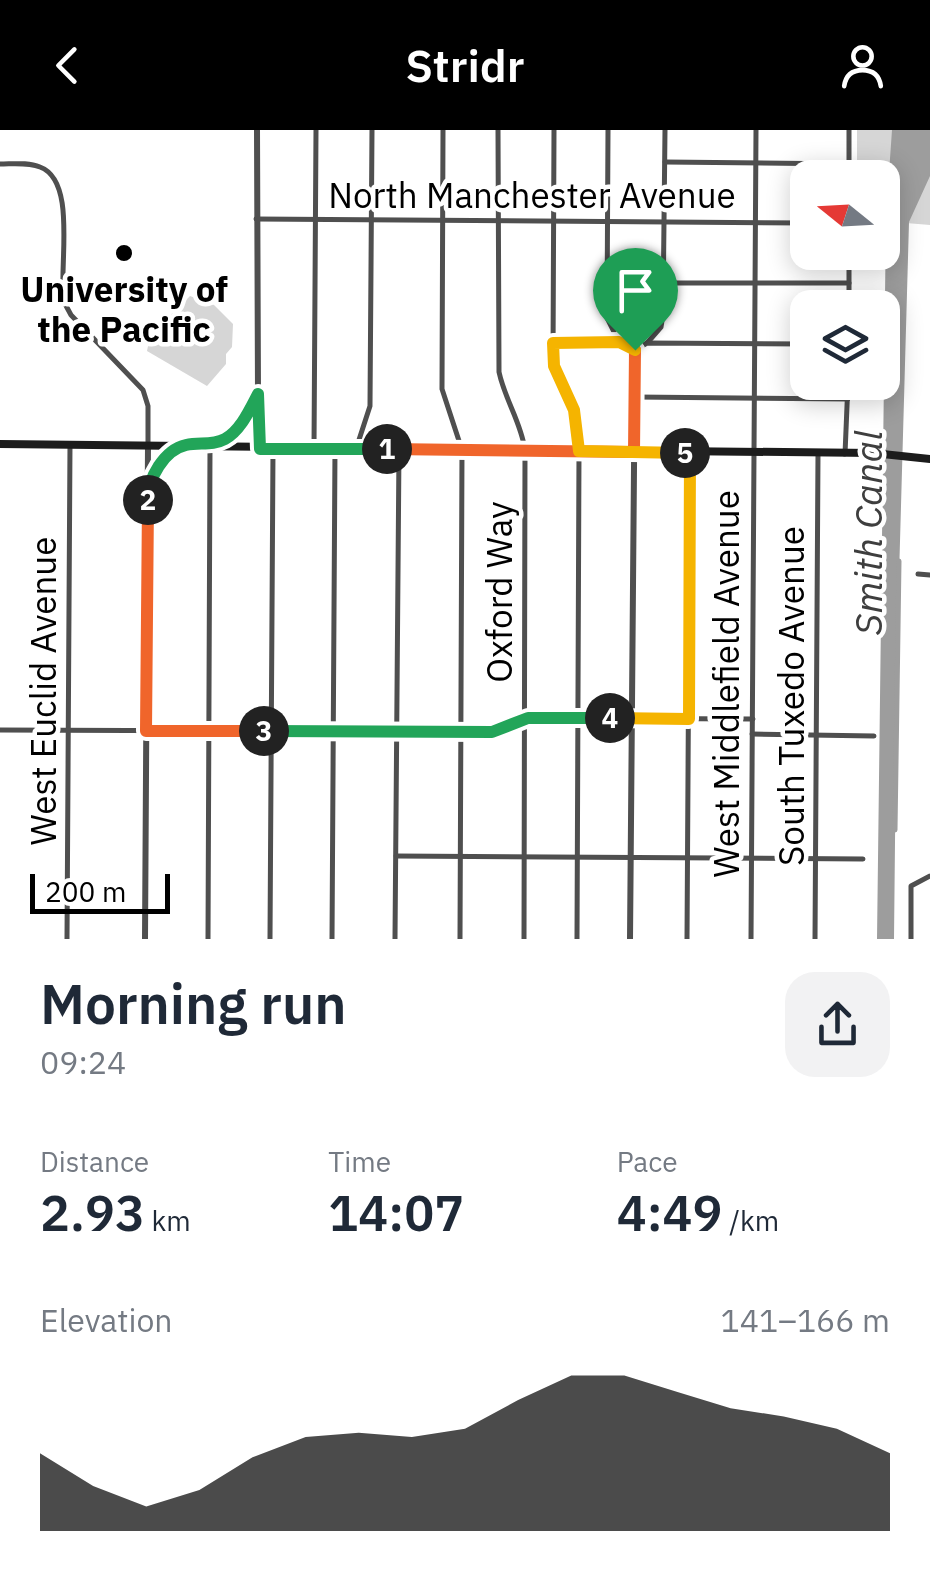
<!DOCTYPE html>
<html lang="en">
<head>
<meta charset="utf-8">
<style>
	:root { --surface:#fff; --page:#f2f2f3; --text:#1f2937; --muted:#747a83; --accent:#000 }
	body { margin:0; font-family:"IBM Plex Sans",sans-serif; background:var(--page); color:var(--text); height:100vh; display:flex; flex-direction:column; font-size:38px; white-space:nowrap }
	* { box-sizing:border-box; margin:0 }
	p { font-size:32px; color:var(--muted) }
	.icon { flex:none; width:55px; height:55px; fill:none; stroke:currentColor; stroke-width:2; stroke-linecap:round; stroke-linejoin:round }
	.map { position:relative; height:809px; overflow:hidden }
	.details { display:flex; flex-direction:column; background:var(--surface); flex:1 }
	.details>* { flex:none }
	.needle { width:65px; rotate:288deg }
	.buttons { position:absolute; left:790px; top:30px; display:grid; gap:20px }
	.buttons a { display:grid; place-items:center; width:110px; height:110px; border-radius:20px; background:var(--surface); box-shadow:0 5px 25px #0003; font-size:50px }
	.scale { position:absolute; left:30px; bottom:25px; width:140px; box-sizing:border-box; padding-left:10px; border:5px solid #000; border-top:0; font-size:28px; line-height:35px; white-space:nowrap; color:#000; -webkit-text-stroke:8px #fff; paint-order:stroke }
	.pin { position:absolute; display:grid; place-items:center; width:85px; height:85px; color:#fff; margin:-102px -42px; border-radius:50% 50% 50% 0; rotate:-45deg; box-shadow:0 0 10px #0007 }
	.pin .icon { rotate:45deg }
	.km { position:absolute; width:50px; height:50px; margin:-25px; border-radius:50%; background:#222; color:#fff; font-size:28px; line-height:50px; text-align:center }
	.round { display:grid; place-items:center; flex:none; width:105px; height:105px; border-radius:30px; background:var(--page) }
	.summary { display:flex; align-items:center; justify-content:space-between; height:170px; padding:0 40px }
	h1 { font-size:55px; font-weight:600; line-height:75px }
	.figures { display:grid; grid-template-columns:repeat(3,1fr); gap:15px; height:170px; padding:10px 40px }
	.figures div { display:grid; align-content:center }
	.figures b { font-size:50px; font-weight:600 }
	.figures small { font-size:28px; font-weight:400 }
	.figures p { font-size:28px }
	.chart { height:280px; padding:20px 40px }
	.chart p { display:flex; justify-content:space-between }
	.chart svg { width:100%; height:180px; margin-top:10px; fill:var(--accent); opacity:.7 }
	header { display:flex; justify-content:space-between; align-items:center; height:130px; padding:0 40px; background:var(--accent); color:#fff; font-size:45px; font-weight:600 }
	.map>svg:first-child { display:block }
	.green { fill:#d6d6d6 }
	.water { fill:#9d9d9d }
	.lines { fill:none; stroke-linecap:round; stroke-linejoin:round }
	.canal { stroke:#9d9d9d; stroke-width:5 }
	.minor { stroke:#4f4f4f; stroke-width:5 }
	.tertiary { stroke:#4f4f4f; stroke-width:6 }
	.secondary { stroke:#1c1c1c; stroke-width:8 }
	.split-1-casing { stroke:#fff; stroke-width:20 }
	.split-2-casing { stroke:#fff; stroke-width:20 }
	.split-3-casing { stroke:#fff; stroke-width:20 }
	.split-4-casing { stroke:#fff; stroke-width:20 }
	.split-5-casing { stroke:#fff; stroke-width:20 }
	.split-6-casing { stroke:#fff; stroke-width:20 }
	.split-1 { stroke:#f0652b; stroke-width:12 }
	.split-2 { stroke:#22a559; stroke-width:12 }
	.split-3 { stroke:#f0652b; stroke-width:12 }
	.split-4 { stroke:#22a559; stroke-width:12 }
	.split-5 { stroke:#f5b400; stroke-width:12 }
	.split-6 { stroke:#f5b400; stroke-width:12 }
	.poi-dot { fill:#000; stroke:#fff; stroke-width:4 }
	.labels { text-anchor:middle; stroke-width:9; stroke-linejoin:round; paint-order:stroke }
	.street-label { font-size:35px; fill:#000; stroke:#fff }
	.poi-label { font-size:35px; font-weight:bold; fill:#000; stroke:#fff }
	.water-label { font-size:38px; font-style:italic; fill:#3e3e3e; stroke:#fff }
</style>
</head>
<body>
<header><svg class="icon" aria-label="back" viewBox="0 0 24 24"><path d="M15 5l-7 7 7 7"/></svg>Stridr<svg class="icon" aria-label="person" viewBox="0 0 24 24"><circle cx="12" cy="8" r="4"/><path d="M4 21q1-7 8-7t8 7"/></svg></header>
<div class="map">
<svg width="930" height="809" viewBox="0 0 930 809">
	<rect width="100%" height="100%" fill="#fff"/>
	<g class="green">
		<path d="M857,0h73v95l-24,-2 -23,4 -1,-49h-25z"/>
		<path d="M190,166l24,9 19,19 -1,23 -6,7v10l-19,22 -60,-35c3,-22 28,-39 43,-55z"/>
	</g>
	<path class="water" d="M892,0h38v46l-21,46 -12,426 -3,291h-17l9,-723z"/>
	<g class="lines">
		<path class="canal" d="M895,700l4,-269"/>
		<g class="minor">
			<path d="M443,0l-1,259 20,61 -2,489"/>
			<path d="M498,0l1,242c6,28 22,50 26,78l-1,489"/>
			<path d="M554,0l-1,231 21,49 5,41 -2,488"/>
			<path d="M608,0l-1,188 12,24"/>
			<path d="M849,0v48"/>
			<path d="M665,32l184,2"/>
			<path d="M0,34c13,0 28,-2 40,3 38,14 18,102 24,135l7,13 72,75 5,16v39"/>
			<path d="M256,89l552,4"/>
			<path d="M664,153h185"/>
			<path d="M849,178v-56"/>
			<path d="M648,212l13,-15 2,-13 2,-184"/>
			<path d="M554,213l65,-1 16,8 12,-7 161,1"/>
			<path d="M635,267l213,2"/>
			<path d="M259,268l1,49"/>
			<path d="M314,317l2,-317"/>
			<path d="M356,319l14,-43 2,-276"/>
			<path d="M845,324l3,-72"/>
			<path d="M918,444l12,1"/>
			<path d="M0,600l492,2 39,-14 222,1"/>
			<path d="M752,604l122,2"/>
			<path d="M396,726l467,3"/>
			<path d="M67,809l3,-495"/>
			<path d="M208,809l2,-491"/>
			<path d="M270,809l3,-490"/>
			<path d="M332,809l3,-491"/>
			<path d="M395,809l4,-490"/>
			<path d="M687,809l3,-486"/>
			<path d="M751,809l5,-809"/>
			<path d="M815,809l3,-485"/>
			<path d="M911,809v-53l19,-10"/>
		</g>
		<g class="tertiary">
			<path d="M211,314c24,-10 34,-27 47,-49l-1,-265"/>
			<path d="M145,809l3,-494"/>
			<path d="M630,809l5,-589"/>
		</g>
		<g class="secondary">
			<path d="M0,314l873,9 57,6"/>
			<path d="M148,357l14,-25 21,-16"/>
		</g>
	</g>
	<g class="lines">
		<defs>
			<path id="split-1" d="M387,319l247,3 1,-102"/>
			<path id="split-2" d="M148,370c0,-22 16,-50 38,-55 14,-3 26,1 39,-6 16,-9 25,-30 33,-45l2,55h127"/>
			<path id="split-3" d="M148,370l-2,231h118"/>
			<path id="split-4" d="M264,601l228,1 36,-14h82"/>
			<path id="split-5" d="M610,588l79,1 1,-266h-5"/>
			<path id="split-6" d="M635,220l-16,-8 -66,1 1,23 20,44 5,41 106,2"/>
		</defs>
		<use href="#split-1" class="split-1-casing"/>
		<use href="#split-2" class="split-2-casing"/>
		<use href="#split-3" class="split-3-casing"/>
		<use href="#split-4" class="split-4-casing"/>
		<use href="#split-5" class="split-5-casing"/>
		<use href="#split-6" class="split-6-casing"/>
		<use href="#split-1" class="split-1"/>
		<use href="#split-2" class="split-2"/>
		<use href="#split-3" class="split-3"/>
		<use href="#split-4" class="split-4"/>
		<use href="#split-5" class="split-5"/>
		<use href="#split-6" class="split-6"/>
	</g>
	<circle class="poi-dot" cx="124" cy="123" r="10"/>
	<g class="labels">
		<g class="street-label">
			<text x="532" y="78">North Manchester Avenue</text>
			<text transform="translate(500 462) rotate(-90)" y="12">Oxford Way</text>
			<text transform="translate(727 554) rotate(-90)" y="12">West Middlefield Avenue</text>
			<text transform="translate(44 561) rotate(-90)" y="12">West Euclid Avenue</text>
			<text transform="translate(792 566) rotate(-90)" y="12">South Tuxedo Avenue</text>
		</g>
		<g class="poi-label">
			<text x="124" y="172">University of<tspan x="124" dy="40">the Pacific</tspan></text>
		</g>
		<g class="water-label">
			<text transform="translate(869 403) rotate(-90)" y="13">Smith Canal</text>
		</g>
	</g>
</svg>
<div class="buttons">
<a><svg class="needle" viewBox="-14 -14 28 28"><path d="M0-13l5 13h-10z" fill="#e53935"/><path d="M0 13l5-13h-10z" fill="#747a83"/></svg></a>
<a><svg class="icon" aria-label="layers" viewBox="0 0 24 24"><path d="M12 4l9 5-9 5-9-5zM3 14l9 5 9-5"/></svg></a>
</div>
<div class="scale">200 m</div>
<div class="pin" style="left:635px;top:220px;background:#1e9e55"><svg class="icon" aria-label="arrive" viewBox="0 0 24 24"><path d="M6 21V4h12l-3 4 3 4H6"/></svg></div>
<b class="km" style="left:387px;top:319px">1</b>
<b class="km" style="left:148px;top:370px">2</b>
<b class="km" style="left:264px;top:601px">3</b>
<b class="km" style="left:610px;top:588px">4</b>
<b class="km" style="left:685px;top:323px">5</b>
</div>
<section class="details">
<div class="summary"><div><h1>Morning run</h1><p>09:24</p></div><a class="round"><svg class="icon" aria-label="share" viewBox="0 0 24 24"><path d="M12 15V3M7 8l5-5 5 5M5 13v7h14v-7"/></svg></a></div>
<div class="figures">
<div><p>Distance</p><b>2.93<small> km</small></b></div>
<div><p>Time</p><b>14:07</b></div>
<div><p>Pace</p><b>4:49<small> /km</small></b></div>
</div>
<div class="chart"><p><span>Elevation</span>141–166 m</p>
<svg viewBox="0 0 160 44" preserveAspectRatio="none"><path d="M0 44V25L10 33L20 38L30 34L40 26L50 21L60 20L70 21L80 19L90 12L100 6L110 6L120 10L130 14L140 16L150 19L160 25V44z"/></svg>
</div>
</section>
</body>
</html>
